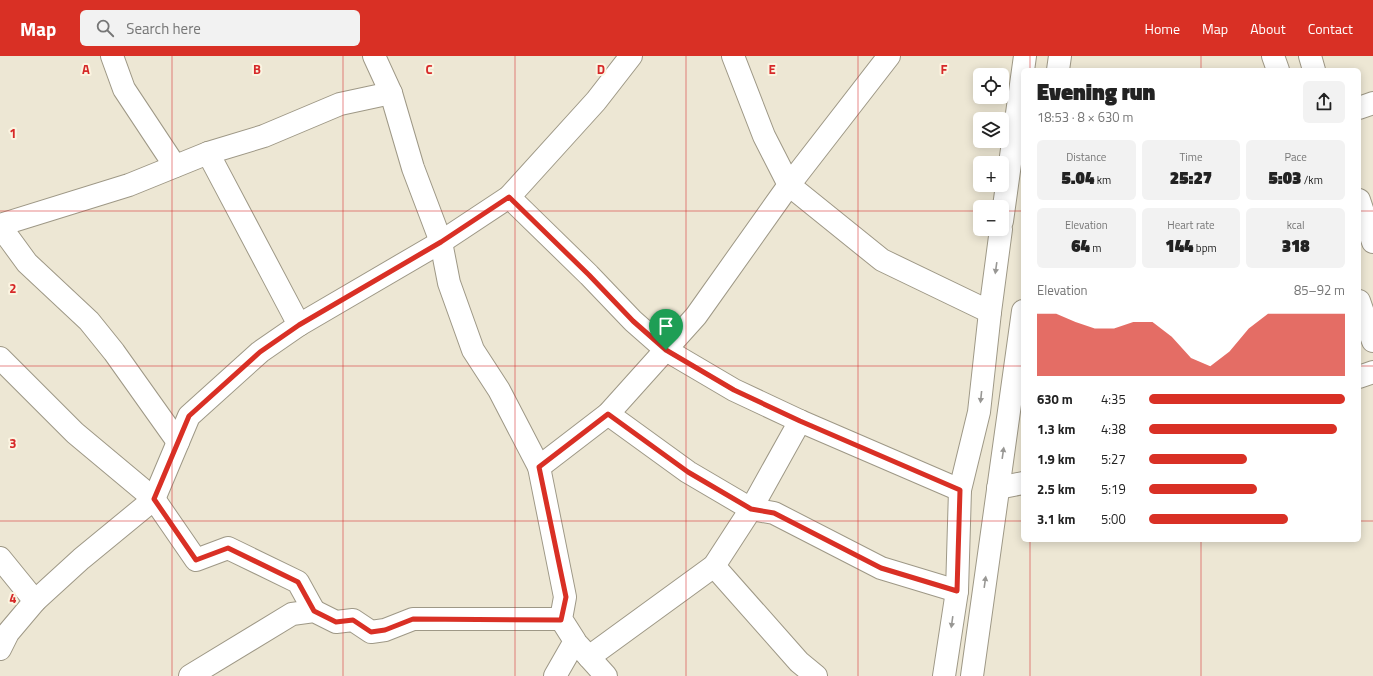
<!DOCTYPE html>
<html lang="en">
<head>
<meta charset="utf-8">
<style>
	:root { --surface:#fff; --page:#f2f2f2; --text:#222; --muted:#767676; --accent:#d93025 }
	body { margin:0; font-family:"Titillium Web",sans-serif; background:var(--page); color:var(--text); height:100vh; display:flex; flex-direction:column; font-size:15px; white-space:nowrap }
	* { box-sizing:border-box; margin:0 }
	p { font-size:13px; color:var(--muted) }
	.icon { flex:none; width:22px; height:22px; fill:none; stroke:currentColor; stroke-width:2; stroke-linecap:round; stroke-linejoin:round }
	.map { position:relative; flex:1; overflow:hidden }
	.side { position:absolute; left:1021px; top:12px; width:340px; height:474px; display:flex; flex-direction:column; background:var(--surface); border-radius:6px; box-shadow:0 2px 10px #0003 }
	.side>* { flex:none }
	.tools { position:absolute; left:973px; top:12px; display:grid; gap:8px }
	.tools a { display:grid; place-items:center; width:36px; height:36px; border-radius:6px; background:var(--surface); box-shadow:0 2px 10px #0003; font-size:20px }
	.pin { position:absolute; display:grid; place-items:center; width:34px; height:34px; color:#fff; margin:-41px -17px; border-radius:50% 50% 50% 0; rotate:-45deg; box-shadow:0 0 4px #0007 }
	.pin .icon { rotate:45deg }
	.round { display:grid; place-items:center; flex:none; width:42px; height:42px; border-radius:6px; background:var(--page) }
	.headline { display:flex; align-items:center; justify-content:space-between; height:68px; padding:0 16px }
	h1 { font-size:22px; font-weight:800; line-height:30px }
	.stats { display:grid; grid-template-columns:repeat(3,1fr); gap:6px; height:68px; padding:4px 16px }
	.stats div { display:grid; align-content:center; border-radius:6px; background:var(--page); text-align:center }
	.stats b { font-size:17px; font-weight:800 }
	.stats small { font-size:11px; font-weight:400 }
	.stats p { font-size:11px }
	.chart { height:112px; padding:8px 16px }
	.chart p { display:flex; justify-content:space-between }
	.chart svg { width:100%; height:72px; margin-top:4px; fill:var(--accent); opacity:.7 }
	ul { padding:0 16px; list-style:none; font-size:13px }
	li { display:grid; grid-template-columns:64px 48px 1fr; align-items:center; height:30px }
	li i { height:10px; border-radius:5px; background:var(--accent) }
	header { display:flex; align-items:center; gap:24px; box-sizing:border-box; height:56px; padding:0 20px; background:var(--accent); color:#fff }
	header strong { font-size:19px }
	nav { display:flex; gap:22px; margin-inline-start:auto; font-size:14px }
	.search { width:280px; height:36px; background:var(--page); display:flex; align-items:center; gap:10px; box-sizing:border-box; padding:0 14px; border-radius:6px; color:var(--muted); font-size:15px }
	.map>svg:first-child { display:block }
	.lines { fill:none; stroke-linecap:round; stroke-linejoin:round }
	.street-casing { stroke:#9e9886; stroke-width:24 }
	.secondary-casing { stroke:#9e9886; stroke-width:24 }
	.street { stroke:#fff; stroke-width:22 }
	.secondary { stroke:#fff; stroke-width:22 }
	.oneway { fill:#989794 }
	.route-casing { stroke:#fff; stroke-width:8 }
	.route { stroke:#d93025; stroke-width:5 }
	.grid { fill:none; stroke:#d62828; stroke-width:1; stroke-opacity:0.55 }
	.grid-label { font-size:13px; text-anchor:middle; font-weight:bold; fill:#d62828; stroke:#fbf4e1; stroke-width:4; stroke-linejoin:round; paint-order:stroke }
</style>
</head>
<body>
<header>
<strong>Map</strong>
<div class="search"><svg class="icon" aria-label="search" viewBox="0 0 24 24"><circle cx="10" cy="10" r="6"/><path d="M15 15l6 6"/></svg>Search here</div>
<nav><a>Home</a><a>Map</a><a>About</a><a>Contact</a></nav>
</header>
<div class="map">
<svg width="1373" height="620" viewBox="0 0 1373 620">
	<rect width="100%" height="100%" fill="#ede7d4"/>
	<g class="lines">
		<defs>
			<g id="street">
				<path d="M112,0l12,33 51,77"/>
				<path d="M374,0l17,37 22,75 28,74 8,41 24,67 26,40 40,77 26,130 -4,22 14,22 -20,35"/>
				<path d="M733,0l31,80 25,49 93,75 108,52"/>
				<path d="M1359,52l14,-5"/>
				<path d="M208,97l91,172"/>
				<path d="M509,141l80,78 44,46 33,29 68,40 66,31 160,69"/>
				<path d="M0,169l129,-40 79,-32 56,-17 76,-32 51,-11"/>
				<path d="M0,170l27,37 62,58 25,31 64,90"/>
				<path d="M0,302l75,75 79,66 42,61 32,-12 70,34 16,29"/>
				<path d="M1359,321l14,-5"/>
				<path d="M608,358l80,58 63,37 23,4 107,55 76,23"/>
				<path d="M539,411l69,-53 88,-98 93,-131 100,-129"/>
				<path d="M998,432l25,-5"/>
				<path d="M0,502l35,43"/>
				<path d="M714,510l85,96 17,14"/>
				<path d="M579,590l27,30"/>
				<path d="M0,593l8,-16 27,-32 46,-42 73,-60 35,-83 71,-64 39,-27 142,-83 68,-45 87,-96 35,-45"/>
				<path d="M589,601l125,-91 37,-57 49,-88"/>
				<path d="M190,620l102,-62 22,-3 22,11 17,-2 18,12 14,-2 28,-11h148"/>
			</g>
			<g id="secondary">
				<path d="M1273,0l5,14"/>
				<path d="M1310,0l4,14"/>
				<path d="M1058,14l2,-14"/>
				<path d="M1359,144l14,42"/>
				<path d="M1002,165l23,-165"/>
				<path d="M1359,245l14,40"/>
				<path d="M944,620l13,-85 3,-101 19,-78 11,-100 11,-83"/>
				<path d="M972,620l51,-365"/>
			</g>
		</defs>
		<use href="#street" class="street-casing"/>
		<use href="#secondary" class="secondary-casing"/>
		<use href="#street" class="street"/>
		<use href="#secondary" class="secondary"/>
	</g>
	<defs><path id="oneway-solid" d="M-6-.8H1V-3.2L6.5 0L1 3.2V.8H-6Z"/></defs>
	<g class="oneway">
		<use href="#oneway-solid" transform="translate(996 212) rotate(98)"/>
		<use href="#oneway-solid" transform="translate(981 341) rotate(96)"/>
		<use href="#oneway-solid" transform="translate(1003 397) rotate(-82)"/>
		<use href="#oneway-solid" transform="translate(985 526) rotate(-82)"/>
		<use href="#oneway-solid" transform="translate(952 566) rotate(98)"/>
	</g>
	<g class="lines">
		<defs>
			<path id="route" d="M509,141l80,78 44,46 33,29 68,40 66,31 160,69 -3,101 -76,-23 -107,-55 -23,-4 -63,-37 -80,-58 -69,53 27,130 -5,23 -148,-1 -28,11 -14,2 -18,-12 -17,2 -22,-11 -16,-29 -70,-34 -32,12 -42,-61 35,-83 71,-64 39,-27 142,-83z"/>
		</defs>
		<use href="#route" class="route-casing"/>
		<use href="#route" class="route"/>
	</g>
	<path class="grid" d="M172,0v620M343,0v620M515,0v620M686,0v620M858,0v620M1030,0v14M1201,0v14M0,155h980M1002,155h21M1359,155h14M0,310h1023M1359,310h14M0,465h1023M1359,465h14M1030,484v136M1201,484v136"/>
	<g class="grid-label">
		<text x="86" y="18">A</text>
		<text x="257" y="18">B</text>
		<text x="429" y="18">C</text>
		<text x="601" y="18">D</text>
		<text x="772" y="18">E</text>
		<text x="944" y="18">F</text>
		<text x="13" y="82">1</text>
		<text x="13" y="237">2</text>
		<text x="13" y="392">3</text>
		<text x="13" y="547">4</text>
	</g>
</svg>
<div class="tools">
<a><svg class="icon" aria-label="locate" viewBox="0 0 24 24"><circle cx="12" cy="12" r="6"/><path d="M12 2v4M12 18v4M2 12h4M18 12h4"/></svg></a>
<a><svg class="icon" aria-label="layers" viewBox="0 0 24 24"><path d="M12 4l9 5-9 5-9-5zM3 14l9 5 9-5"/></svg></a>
<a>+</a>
<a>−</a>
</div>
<div class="pin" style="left:666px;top:294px;background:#1e9e55"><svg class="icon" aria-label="arrive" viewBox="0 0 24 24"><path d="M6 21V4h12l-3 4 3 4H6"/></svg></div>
<section class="side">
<div class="headline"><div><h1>Evening run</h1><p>18:53 · 8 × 630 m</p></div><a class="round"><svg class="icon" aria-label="share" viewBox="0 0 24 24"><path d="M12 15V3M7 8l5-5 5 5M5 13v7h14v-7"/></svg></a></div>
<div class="stats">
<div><p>Distance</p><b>5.04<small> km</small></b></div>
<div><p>Time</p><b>25:27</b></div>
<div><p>Pace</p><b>5:03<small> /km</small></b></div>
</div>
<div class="stats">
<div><p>Elevation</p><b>64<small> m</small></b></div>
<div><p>Heart rate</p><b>144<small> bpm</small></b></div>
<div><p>kcal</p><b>318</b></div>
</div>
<div class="chart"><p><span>Elevation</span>85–92 m</p>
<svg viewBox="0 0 160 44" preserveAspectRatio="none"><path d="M0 44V6L10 6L20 11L30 15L40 15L50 11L60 11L70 20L80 33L90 38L100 29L110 15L120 6L130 6L140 6L150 6L160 6V44z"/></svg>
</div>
<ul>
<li><b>630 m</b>4:35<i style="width:100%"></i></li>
<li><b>1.3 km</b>4:38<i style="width:96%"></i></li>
<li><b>1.9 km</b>5:27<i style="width:50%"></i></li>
<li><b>2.5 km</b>5:19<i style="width:55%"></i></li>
<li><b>3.1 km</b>5:00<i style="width:71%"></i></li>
</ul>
</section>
</div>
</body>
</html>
